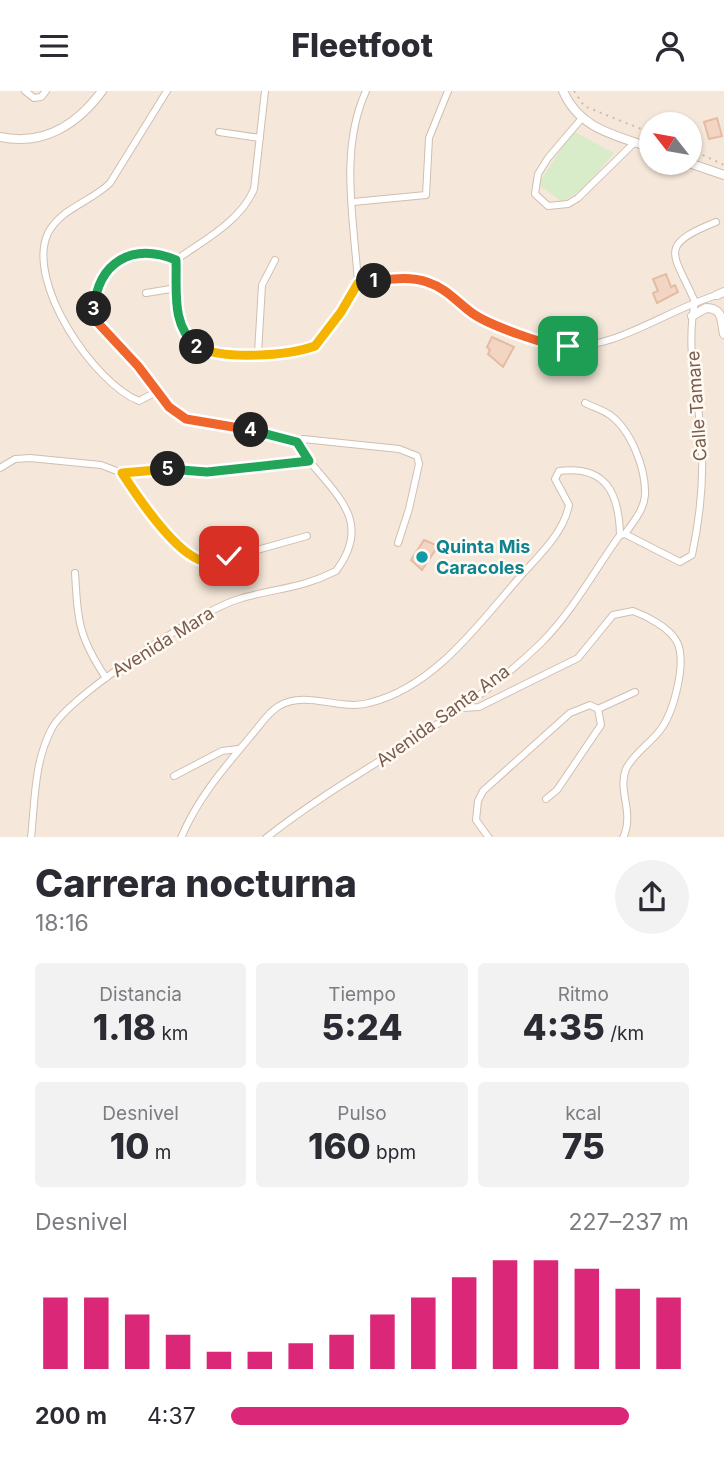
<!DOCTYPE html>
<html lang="es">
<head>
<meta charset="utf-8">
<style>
	:root { --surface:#fff; --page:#f2f2f3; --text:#2b2b33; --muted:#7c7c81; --accent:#db2777 }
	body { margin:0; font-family:Inter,sans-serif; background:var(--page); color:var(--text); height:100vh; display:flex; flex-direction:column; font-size:26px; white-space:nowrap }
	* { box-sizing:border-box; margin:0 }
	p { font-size:23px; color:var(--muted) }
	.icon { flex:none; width:38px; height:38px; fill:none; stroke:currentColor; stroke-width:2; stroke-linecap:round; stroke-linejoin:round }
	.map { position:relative; height:746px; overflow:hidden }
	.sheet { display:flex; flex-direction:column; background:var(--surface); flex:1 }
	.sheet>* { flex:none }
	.needle { width:46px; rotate:301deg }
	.fabs { position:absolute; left:639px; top:21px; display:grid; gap:14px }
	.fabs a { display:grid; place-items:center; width:63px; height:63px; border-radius:50%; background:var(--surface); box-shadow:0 2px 5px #0004; font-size:35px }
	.pin { position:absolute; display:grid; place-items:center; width:60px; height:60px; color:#fff; margin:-30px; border-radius:14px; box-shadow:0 4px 10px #0006 }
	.km { position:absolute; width:35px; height:35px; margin:-18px; border-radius:50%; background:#222; color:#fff; font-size:19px; line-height:35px; text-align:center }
	.round { display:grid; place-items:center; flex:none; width:74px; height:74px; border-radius:37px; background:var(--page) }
	.head { display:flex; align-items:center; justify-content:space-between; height:119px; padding:0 35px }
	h1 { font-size:38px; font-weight:800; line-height:52px }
	.metrics { display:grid; grid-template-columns:repeat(3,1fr); gap:10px; height:119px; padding:7px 35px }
	.metrics div { display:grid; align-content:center; border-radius:7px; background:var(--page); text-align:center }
	.metrics b { font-size:35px; font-weight:800 }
	.metrics small { font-size:19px; font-weight:400 }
	.metrics p { font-size:19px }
	.chart { height:196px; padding:14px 35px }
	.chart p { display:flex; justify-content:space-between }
	.chart svg { width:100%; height:126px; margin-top:7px; stroke:var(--accent); stroke-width:6 }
	ul { padding:0 35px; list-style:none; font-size:23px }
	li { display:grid; grid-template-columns:112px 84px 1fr; align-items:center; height:52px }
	li i { height:18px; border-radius:9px; background:var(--accent) }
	header { display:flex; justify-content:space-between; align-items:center; height:91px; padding:0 35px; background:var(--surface); font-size:32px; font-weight:800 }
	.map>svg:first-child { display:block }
	.residential { fill:#f5e8da; fill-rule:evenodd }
	.green { fill:#d8ecc9 }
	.building { fill:#f3d5c3; stroke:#e6bba3; stroke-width:2 }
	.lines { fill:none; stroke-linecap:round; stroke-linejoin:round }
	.minor-casing { stroke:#d1beb0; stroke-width:8 }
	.tertiary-casing { stroke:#d1beb0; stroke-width:10 }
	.path { stroke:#d9b8a5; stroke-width:2; stroke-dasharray:2 5; stroke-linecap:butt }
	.minor { stroke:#fff; stroke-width:6 }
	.tertiary { stroke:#fff; stroke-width:8 }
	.split-1-casing { stroke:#fff; stroke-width:14 }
	.split-2-casing { stroke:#fff; stroke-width:14 }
	.split-3-casing { stroke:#fff; stroke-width:14 }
	.split-4-casing { stroke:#fff; stroke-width:14 }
	.split-5-casing { stroke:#fff; stroke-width:14 }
	.split-6-casing { stroke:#fff; stroke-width:14 }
	.split-1 { stroke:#f0652b; stroke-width:9 }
	.split-2 { stroke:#f5b400; stroke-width:9 }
	.split-3 { stroke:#22a559; stroke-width:9 }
	.split-4 { stroke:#f0652b; stroke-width:9 }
	.split-5 { stroke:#22a559; stroke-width:9 }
	.split-6 { stroke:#f5b400; stroke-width:9 }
	.culture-dot { fill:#0f9aa8; stroke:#fffaf3; stroke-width:2.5 }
	.labels { text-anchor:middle; stroke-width:5; stroke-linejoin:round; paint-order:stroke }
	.street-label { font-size:18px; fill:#7a5c4d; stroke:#fffaf3 }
	.culture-label { font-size:18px; font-weight:bold; fill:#0d838f; stroke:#fffaf3; text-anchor:start }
</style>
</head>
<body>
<header><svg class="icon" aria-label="menu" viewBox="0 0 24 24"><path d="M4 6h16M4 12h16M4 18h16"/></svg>Fleetfoot<svg class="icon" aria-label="person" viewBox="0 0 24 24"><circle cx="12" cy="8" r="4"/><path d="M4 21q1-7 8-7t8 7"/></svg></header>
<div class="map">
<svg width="724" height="747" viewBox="0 0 724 747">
	<rect width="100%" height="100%" fill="#fdf6ec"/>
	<path class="residential" d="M0,0h724v746h-724zM651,33h39v39h-39z"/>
	<path class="green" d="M573,40l41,22 -30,35 -22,14 -24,-18z"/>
	<g class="building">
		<path d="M717,27l5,18 -13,3 -5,-17z"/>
		<path d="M666,183l5,13 4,-2 3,7 -21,11 -4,-10 5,-2 -5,-12z"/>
		<path d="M492,246l22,10 -11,20 -15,-13 2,-4 -3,-3z"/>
		<path d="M424,449l14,6 -16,24 -11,-10z"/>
	</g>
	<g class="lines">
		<defs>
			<g id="minor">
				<path d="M25,0l9,7 7,-1 5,-6"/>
				<path d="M582,27l-34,40 -10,16 -3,20 13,12 20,-2 10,-6 57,-56"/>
				<path d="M219,41l41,6"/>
				<path d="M353,111l73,-7 3,-57 19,-47"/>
				<path d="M176,169c2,71 -5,96 79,93 21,-1 40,0 60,-7l26,-34 17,-29c19,-2 40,-8 59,-4 23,5 36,19 54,33 13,10 74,34 90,35 55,3 105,-37 156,-52"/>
				<path d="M176,169c28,-20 65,-39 78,-71l11,-98"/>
				<path d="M358,192c-4,-63 -19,-133 8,-192"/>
				<path d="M146,202l31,-5"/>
				<path d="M695,211c-21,-49 -39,-56 21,-80"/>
				<path d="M258,262l4,-68 13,-25"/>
				<path d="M158,300l-19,10c-45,-18 -114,-119 -91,-168 13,-25 43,-31 62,-50l57,-92"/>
				<path d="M585,312c8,4 18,7 25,12 21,15 36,54 35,80 -1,15 -12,27 -20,39"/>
				<path d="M297,351l6,-3 96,10 18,7 2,8 -10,45 -11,34"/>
				<path d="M0,377l15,-9 15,-1 71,7 21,8 24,-4 61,3 102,-11"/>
				<path d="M122,382c21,33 46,64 78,87h21l86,-24"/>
				<path d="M620,444l5,-1 55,28 12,-7c9,-42 13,-87 8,-130 -4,-41 -14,-81 -5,-123"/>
				<path d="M75,482c3,48 3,63 31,105"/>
				<path d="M462,617l17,-1 99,-49 35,-43 20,-4c14,5 37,17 44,31 10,20 -3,69 -16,87 -10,14 -28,25 -35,40 -9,22 9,43 -3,69"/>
				<path d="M598,618l37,-17"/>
				<path d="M174,685l48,-25 16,-2"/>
				<path d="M31,747c4,-38 3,-76 21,-110 19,-34 149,-118 187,-129 36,-11 62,-10 97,-28 32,-43 10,-67 -20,-102 -7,-8 -11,-19 -18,-26 -4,-4 -14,-5 -20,-7 -33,-10 -80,-4 -107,-27 -9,-8 -14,-21 -22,-30 -15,-19 -39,-34 -51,-55 -14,-25 7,-60 31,-70 15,-6 33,0 47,6"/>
				<path d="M181,747c16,-39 43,-70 69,-101 9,-10 18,-25 29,-31 27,-16 61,5 90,-3 65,-16 108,-77 149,-124 19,-22 45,-44 51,-74l-14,-26 4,-8c47,-6 60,22 61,64"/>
				<path d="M266,747c88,-70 194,-115 275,-195 32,-32 53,-72 79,-108"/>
				<path d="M489,747l-13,-18 2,-19 5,-10 87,-78 20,-8 8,4 3,16 -44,65 -11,9"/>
			</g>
			<g id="tertiary">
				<path d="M563,0c17,39 53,44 88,57"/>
				<path d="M0,46c43,9 77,-12 102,-46"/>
				<path d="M689,72l35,12"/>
				<path d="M717,204l7,-3"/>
				<path d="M692,225l14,-8c18,0 15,14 18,26"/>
			</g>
		</defs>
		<use href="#minor" class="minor-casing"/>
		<use href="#tertiary" class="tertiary-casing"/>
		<g class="path">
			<path d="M574,0l10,15 67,27"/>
			<path d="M690,58l34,16"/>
		</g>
		<use href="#minor" class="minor"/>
		<use href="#tertiary" class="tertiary"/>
	</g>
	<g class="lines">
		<defs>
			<path id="split-1" d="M374,190c18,-2 35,-5 53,1 19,6 30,20 45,31 15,11 78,35 96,33"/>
			<path id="split-2" d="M197,256c27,13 90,9 118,-1l26,-34 17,-29 16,-2"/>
			<path id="split-3" d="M94,218c4,-47 38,-67 82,-49 1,32 -5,65 21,87"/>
			<path id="split-4" d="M94,218l4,14 40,43 31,41 17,12 65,11"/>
			<path id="split-5" d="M168,378l39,3 102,-11 -12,-19 -46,-12"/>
			<path id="split-6" d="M168,378l-46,4c15,23 53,81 81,88 9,2 18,-1 26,-5"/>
		</defs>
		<use href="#split-1" class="split-1-casing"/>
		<use href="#split-2" class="split-2-casing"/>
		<use href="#split-3" class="split-3-casing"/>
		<use href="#split-4" class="split-4-casing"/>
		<use href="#split-5" class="split-5-casing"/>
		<use href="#split-6" class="split-6-casing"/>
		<use href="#split-1" class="split-1"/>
		<use href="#split-2" class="split-2"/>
		<use href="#split-3" class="split-3"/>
		<use href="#split-4" class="split-4"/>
		<use href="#split-5" class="split-5"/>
		<use href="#split-6" class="split-6"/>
	</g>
	<circle class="culture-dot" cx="422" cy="466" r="7"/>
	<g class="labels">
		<g class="street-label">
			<text transform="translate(697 315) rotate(-94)" y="6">Calle Tamare</text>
			<text transform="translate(163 551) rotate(-32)" y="6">Avenida Mara</text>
			<text transform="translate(443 625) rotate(-36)" y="6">Avenida Santa Ana</text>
		</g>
		<g class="culture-label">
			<text x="436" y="462">Quinta Mis<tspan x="436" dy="21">Caracoles</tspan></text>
		</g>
	</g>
</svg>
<div class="fabs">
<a><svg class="needle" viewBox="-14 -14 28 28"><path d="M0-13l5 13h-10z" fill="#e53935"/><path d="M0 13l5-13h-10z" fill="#7c7c81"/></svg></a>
</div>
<div class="pin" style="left:568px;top:255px;background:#1e9e55"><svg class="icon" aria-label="arrive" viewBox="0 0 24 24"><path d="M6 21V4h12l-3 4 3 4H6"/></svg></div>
<div class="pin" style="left:229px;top:465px;background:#d93025"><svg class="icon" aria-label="check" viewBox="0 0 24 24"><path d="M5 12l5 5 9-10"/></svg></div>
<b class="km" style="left:374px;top:190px">1</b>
<b class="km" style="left:197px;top:256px">2</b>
<b class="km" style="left:94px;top:218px">3</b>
<b class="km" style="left:251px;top:339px">4</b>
<b class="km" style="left:168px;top:378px">5</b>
</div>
<section class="sheet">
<div class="head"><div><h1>Carrera nocturna</h1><p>18:16</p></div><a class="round"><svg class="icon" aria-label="share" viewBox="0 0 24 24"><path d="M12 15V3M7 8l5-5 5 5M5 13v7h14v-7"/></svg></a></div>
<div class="metrics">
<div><p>Distancia</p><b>1.18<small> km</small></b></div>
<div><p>Tiempo</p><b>5:24</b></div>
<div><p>Ritmo</p><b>4:35<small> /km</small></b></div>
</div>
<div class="metrics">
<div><p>Desnivel</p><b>10<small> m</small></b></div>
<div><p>Pulso</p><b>160<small> bpm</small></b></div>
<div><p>kcal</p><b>75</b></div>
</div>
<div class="chart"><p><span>Desnivel</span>227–237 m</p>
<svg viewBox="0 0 160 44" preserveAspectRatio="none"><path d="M5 44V19M15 44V19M25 44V25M35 44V32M45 44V38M55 44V38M65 44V35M75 44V32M85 44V25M95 44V19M105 44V12M115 44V6M125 44V6M135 44V9M145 44V16M155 44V19"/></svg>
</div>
<ul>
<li><b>200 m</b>4:37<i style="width:87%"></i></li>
</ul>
</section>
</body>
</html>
